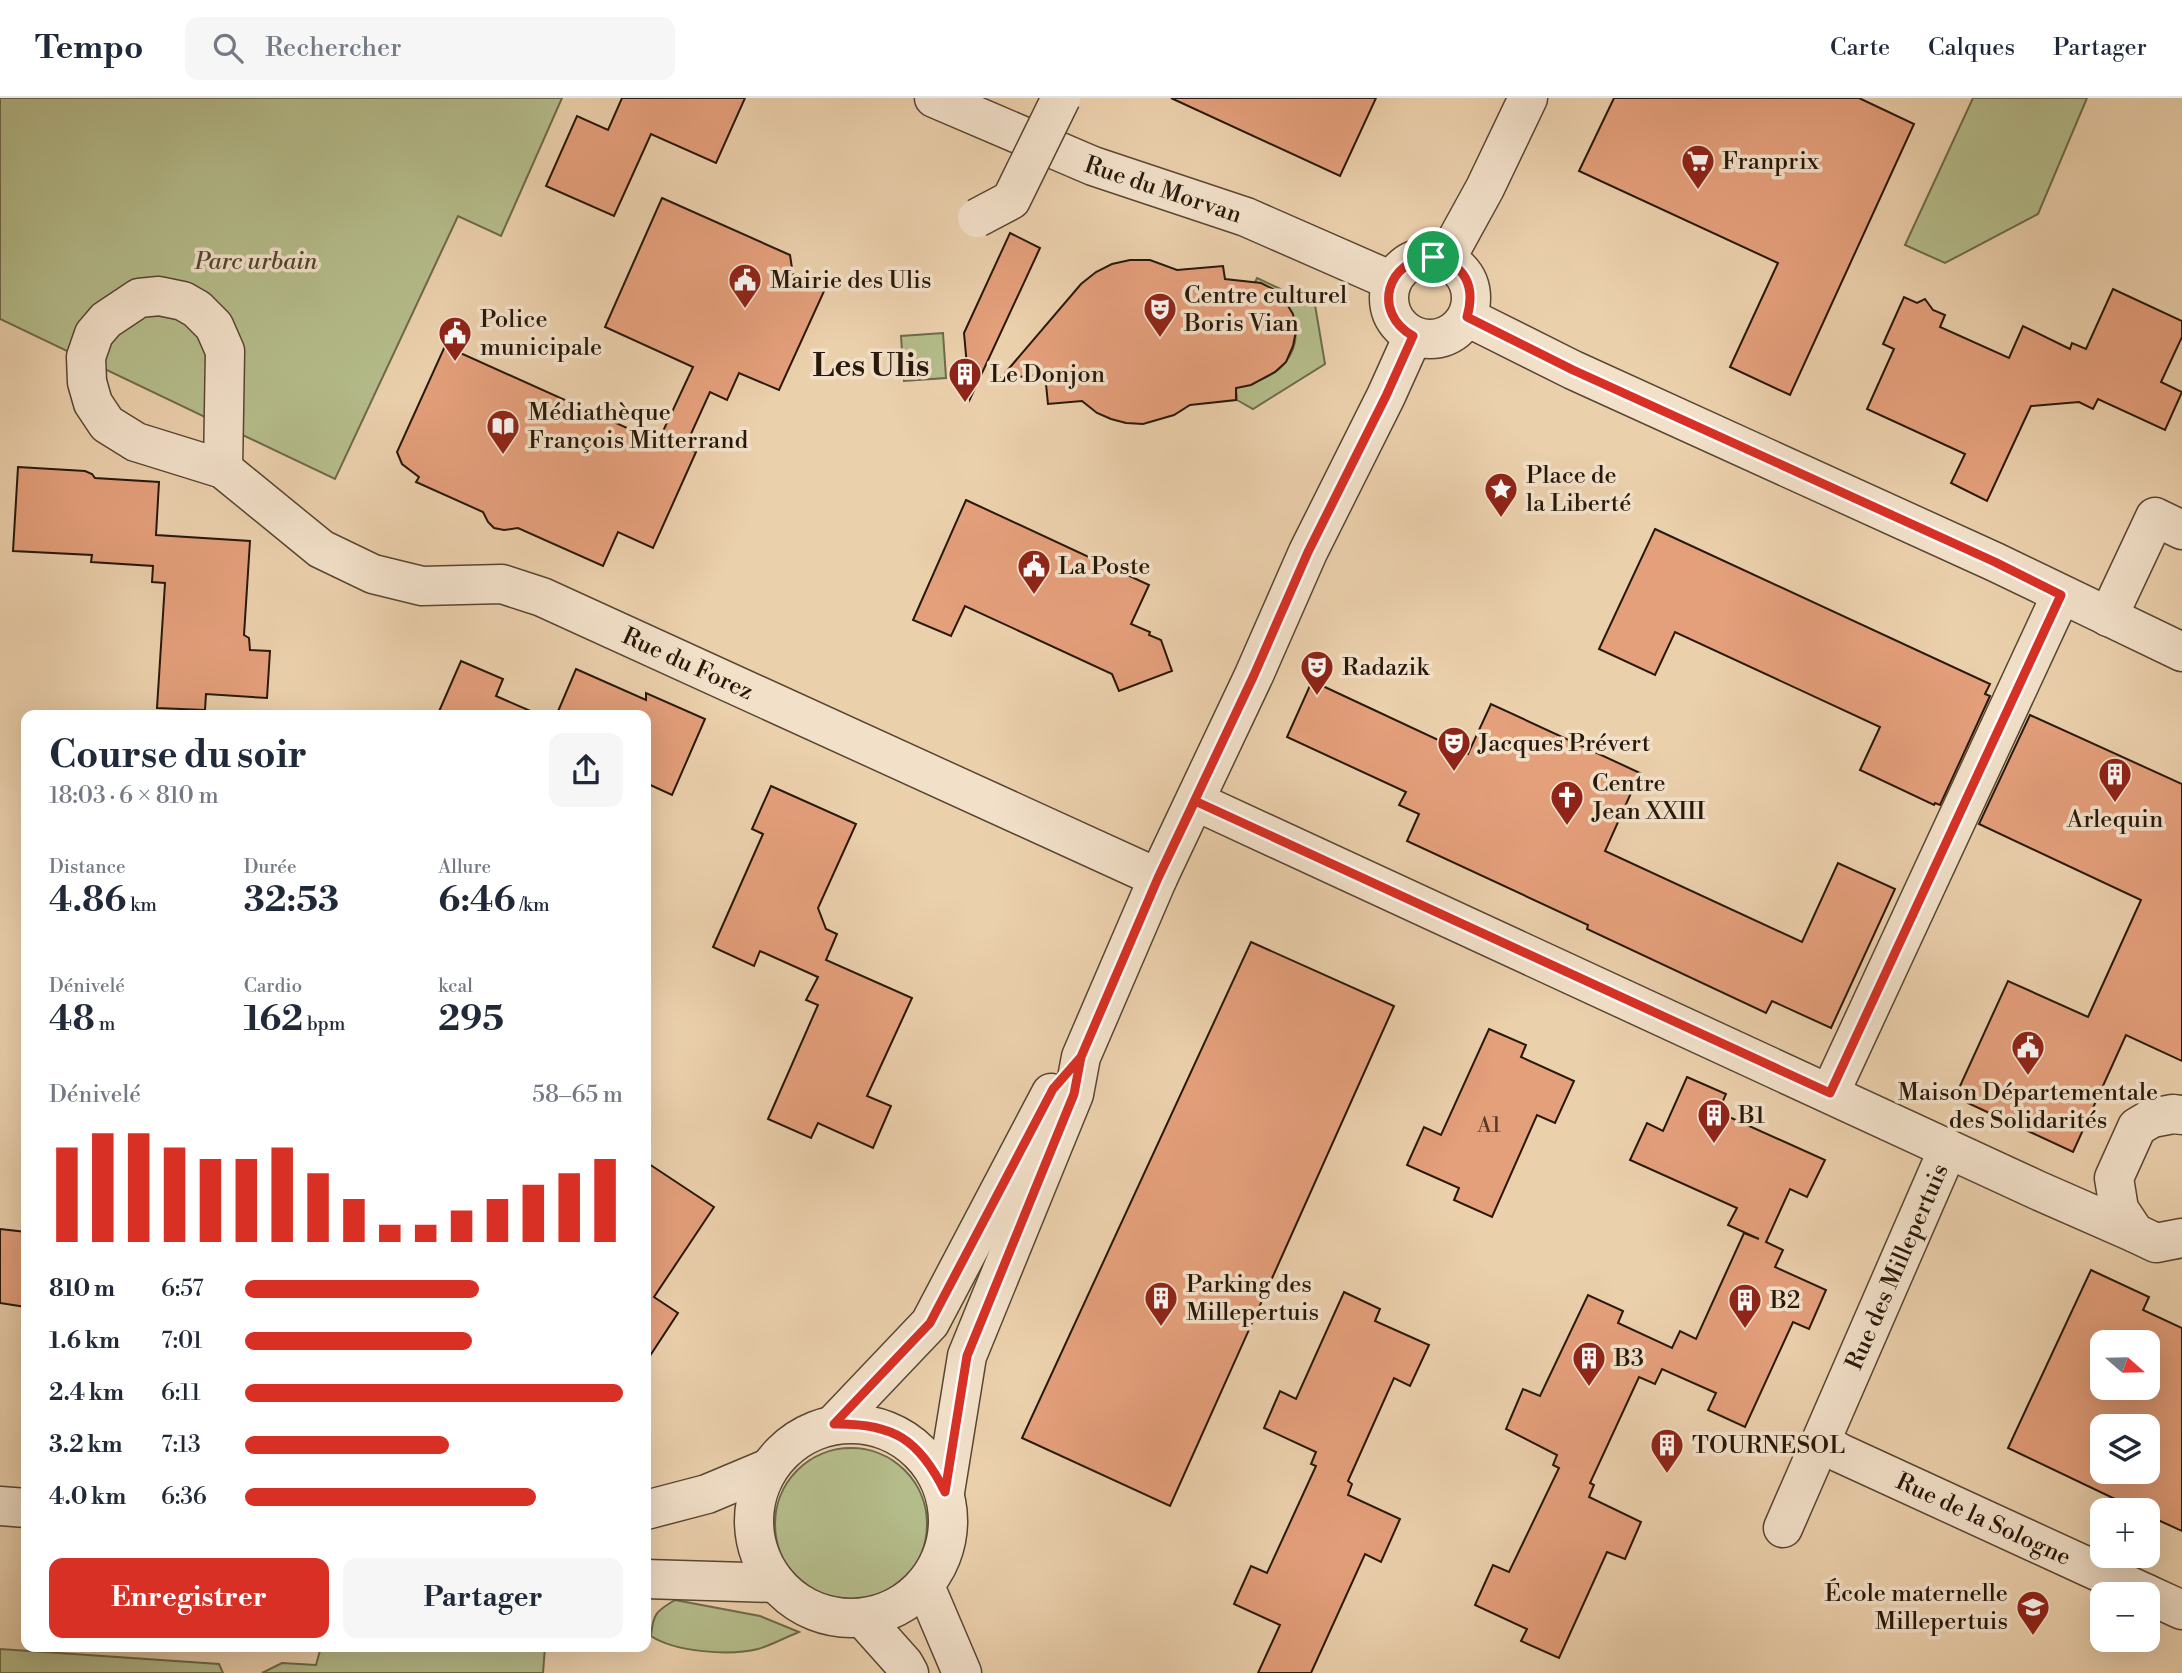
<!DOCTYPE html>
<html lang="fr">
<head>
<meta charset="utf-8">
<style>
	:root { --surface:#fff; --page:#f6f6f7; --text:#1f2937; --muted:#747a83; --line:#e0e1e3; --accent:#d93025 }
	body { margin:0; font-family:"Libre Bodoni",serif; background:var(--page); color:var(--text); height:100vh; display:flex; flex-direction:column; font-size:26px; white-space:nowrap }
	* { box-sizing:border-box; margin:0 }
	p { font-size:23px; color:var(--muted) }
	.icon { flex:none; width:38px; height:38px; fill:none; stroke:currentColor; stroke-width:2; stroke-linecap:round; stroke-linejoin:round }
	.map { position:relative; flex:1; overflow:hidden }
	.sheet { position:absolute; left:21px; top:612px; width:630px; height:942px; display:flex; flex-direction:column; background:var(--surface); border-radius:14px; box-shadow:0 7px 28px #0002 }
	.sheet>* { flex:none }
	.needle { width:46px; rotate:110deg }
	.buttons { position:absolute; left:2090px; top:1232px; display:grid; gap:14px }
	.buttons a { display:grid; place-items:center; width:70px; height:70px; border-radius:14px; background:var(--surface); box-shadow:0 7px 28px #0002; font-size:35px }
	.pin { position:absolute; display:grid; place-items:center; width:60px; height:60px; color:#fff; margin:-30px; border:4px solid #fff; border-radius:50%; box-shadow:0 2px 7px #0007 }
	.round { display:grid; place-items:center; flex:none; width:74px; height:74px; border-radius:14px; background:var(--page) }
	.headline { display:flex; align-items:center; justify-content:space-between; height:119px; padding:0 28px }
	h1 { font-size:38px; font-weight:800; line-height:52px }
	.figures { display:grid; grid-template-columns:repeat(3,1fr); gap:10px; height:119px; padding:7px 28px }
	.figures div { display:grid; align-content:center }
	.figures b { font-size:35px; font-weight:800 }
	.figures small { font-size:19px; font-weight:400 }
	.figures p { font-size:19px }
	.chart { height:196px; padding:14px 28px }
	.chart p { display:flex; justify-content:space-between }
	.chart svg { width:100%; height:126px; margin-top:7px; stroke:var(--accent); stroke-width:6 }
	.action { display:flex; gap:14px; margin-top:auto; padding:14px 28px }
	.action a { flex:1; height:80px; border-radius:14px; background:var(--accent); color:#fff; font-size:28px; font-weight:800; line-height:80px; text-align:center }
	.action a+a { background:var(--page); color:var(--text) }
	ul { padding:0 28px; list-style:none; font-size:23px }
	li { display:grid; grid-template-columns:112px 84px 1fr; align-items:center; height:52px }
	li i { height:18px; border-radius:9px; background:var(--accent) }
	header { display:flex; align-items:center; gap:42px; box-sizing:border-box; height:98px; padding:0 35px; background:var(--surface); border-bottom:2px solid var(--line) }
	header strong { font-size:33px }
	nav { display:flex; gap:38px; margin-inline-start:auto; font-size:24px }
	.search { width:490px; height:63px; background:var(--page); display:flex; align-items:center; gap:18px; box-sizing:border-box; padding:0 24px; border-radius:14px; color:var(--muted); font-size:26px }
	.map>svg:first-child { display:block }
	.green { fill:#b5bc8b; stroke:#6e6a4a; stroke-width:2 }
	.building { fill:#e49f7b; stroke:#28180a; stroke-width:2; fill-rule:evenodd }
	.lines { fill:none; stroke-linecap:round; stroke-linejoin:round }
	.minor-casing { stroke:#594632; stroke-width:41 }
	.minor { stroke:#f2e0c9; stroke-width:38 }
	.minor-bridge-casing { stroke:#594632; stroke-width:41; stroke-linecap:butt }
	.minor-bridge { stroke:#f2e0c9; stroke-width:38 }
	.route-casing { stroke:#fff; stroke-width:14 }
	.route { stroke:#d93025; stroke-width:9 }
	.labels { text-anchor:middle; stroke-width:7; stroke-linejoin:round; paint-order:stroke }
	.number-label { font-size:21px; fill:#573a26 }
	.poi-label { font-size:24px; fill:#28180a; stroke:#f2e0c9; text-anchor:start }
	.street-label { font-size:24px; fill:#28180a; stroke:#f2e0c9 }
	.park-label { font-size:24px; font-style:italic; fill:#524931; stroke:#f2e0c9 }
	.district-label { font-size:32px; font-weight:bold; fill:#28180a; stroke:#f2e0c9 }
</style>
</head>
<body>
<header>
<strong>Tempo</strong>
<div class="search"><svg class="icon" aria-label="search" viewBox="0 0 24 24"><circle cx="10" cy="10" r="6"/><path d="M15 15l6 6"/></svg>Rechercher</div>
<nav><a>Carte</a><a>Calques</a><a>Partager</a></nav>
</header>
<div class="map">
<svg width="2182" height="1575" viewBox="0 0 2182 1575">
	<rect width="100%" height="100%" fill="#ebd0ac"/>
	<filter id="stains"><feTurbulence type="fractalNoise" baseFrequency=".00286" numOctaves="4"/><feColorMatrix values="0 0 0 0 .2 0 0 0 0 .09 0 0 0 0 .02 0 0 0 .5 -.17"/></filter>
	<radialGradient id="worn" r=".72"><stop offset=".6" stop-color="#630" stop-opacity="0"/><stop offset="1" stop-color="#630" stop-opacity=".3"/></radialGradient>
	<g class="green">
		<path d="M0,0h562l-61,138 -43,-20 -123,263 -335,-160z"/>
		<path d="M1973,0h114l-49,116 -93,49 -40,-18z"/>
		<path d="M1257,180l58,27 10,59 -72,45 -16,-9 -1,-12c17,-6 36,-10 48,-24 20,-24 13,-54 -10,-71 -6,-5 -11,-9 -19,-11z"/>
		<path d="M943,235l3,45 -42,3 -3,-45z"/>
		<circle cx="851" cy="1426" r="76"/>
		<path d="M675,1502l85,16 39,16c-13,5 -27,13 -41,17 -28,7 -83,3 -107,-13 2,-22 5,-25 24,-36z"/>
		<path d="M321,1549h224l-2,26h-281l20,-10 34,2z"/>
		<path d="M0,1551l219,15 4,9h-223z"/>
	</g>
	<g class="building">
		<path d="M622,0h123l-29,65 -65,-29 -37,82 -68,-30 31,-70 31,14z"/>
		<path d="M1171,0h205l-36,78z"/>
		<path d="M1614,0h245l55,26 -124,271 -60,-28 48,-104 -199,-92z"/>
		<path d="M662,100l128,57 3,20 32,14 -46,101 -40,-17 -12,27 -17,-8 -25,55 11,5 -43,96 -35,-16 -15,34 -85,-38 -14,2 -10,-2 -6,-6 -5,-10 -67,-30 3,-5 -17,-13 -5,-12 48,-106 213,96 35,-75 -88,-40z"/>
		<path d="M1010,135l30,15 -70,151 -6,-66z"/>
		<path d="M1130,162h20l27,10 46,-4 2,13 36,4 14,7 10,11 8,13 3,17 -3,15 -7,16 -11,10 -24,13 -15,3v12l-46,5 -16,10 -31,9 -17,-1 -15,-4 -14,-6 -15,-12 -34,3 -3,-30 -45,5 81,-95 15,-12 16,-8z"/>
		<path d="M2113,191l69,32v16l-21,45 21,10 -17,38 -67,-31 -5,10 -14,-7 -48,4 -44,95 -36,-18 14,-29 -98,-45 27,-60 -11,-5 21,-47 13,6 8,-4 8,11 12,5 -5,12 69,31 14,-32 47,23 2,-6 14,6z"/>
		<path d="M18,369l67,4 7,3 3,4 64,4 -3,53 94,6 -6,94 5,3 1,12 20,1 -3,47 -61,-4 -1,16 -48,-2 8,-125 -13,-1 1,-16 -62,-4 1,-7 -79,-4z"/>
		<path d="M966,402l183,85 -18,39 19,8 -1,3 12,5 11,31 -53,20 -7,-17 -147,-68 -14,30 -38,-16z"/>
		<path d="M1655,431l335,155 -5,10 5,2 -50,109 -5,-2 -1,2 -74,-35 20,-43 -205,-95 -20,43 -56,-26z"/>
		<path d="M461,563l42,18 -7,17 46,20h-105z"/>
		<path d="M576,571l70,31v-7l59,26 -33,76 -26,-12v-67h-90z"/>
		<path d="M1312,583l156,73 23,-50 149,69 -35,78 197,91 36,-79 57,26 -64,139 -59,-27 -6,12 -179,-84 1,-4 -181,-84 12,-27 -20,-9 7,-13 -119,-55z"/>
		<path d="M2030,617l152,69v277l-56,-26 -53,117 -118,-55 53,-116 80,36 53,-117 -162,-76z"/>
		<path d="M771,688l85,38 -38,84 8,21 11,5 -11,26 86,38 -45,98 24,10 -18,42 -55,-25 -7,15 -43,-19 50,-114 -12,-5 12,-23 -58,-26 -6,15 -41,-19 50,-113 -11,-5z"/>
		<path d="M1251,844l143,64 -224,500 -148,-68z"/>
		<path d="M1489,931l37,16 -5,12 53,24 -19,42 -18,-8 -45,102 -38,-17 5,-12 -52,-23 17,-38 17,8z"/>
		<path d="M1687,979l39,17 -8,18 107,48 -18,37 -17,-8 -24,53 17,8 -8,17 51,23 -17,39 -16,-7 -48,105 -37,-17 8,-17 -54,-24 -7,15 -16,-7 -49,106 4,2 -5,12 52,25 -16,37 -18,-7 -48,106 -38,-17 6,-12 -52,-24 18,-40 16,7 50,-104 -6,-3 4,-10 -51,-26 17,-40 17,7 48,-101 35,16 -5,12 54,25 8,-17 16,8 48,-106 15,6 -31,-14 9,-17 -107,-48 17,-37 16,8z"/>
		<path d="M646,1064l68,45 -60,90 24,16 -32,49z"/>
		<path d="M0,1131l26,3v75l-26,-4z"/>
		<path d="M2091,1172l58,27 -6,13 39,18v203l-35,-16v-5h-9l-130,-62zM2102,1244h45v46h-45zM2102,1328h45v46h-45z"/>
		<path d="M1344,1194l36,17 -5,12 54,24 -19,41 -16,-8 -46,103 4,3 -4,11 52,24 -19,43 -16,-8 -54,119h-53l22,-48 -46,-21 17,-38 16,7 49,-107 -5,-2 5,-12 -52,-24 16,-37 16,8z"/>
	</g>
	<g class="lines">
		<defs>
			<g id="minor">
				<path id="s1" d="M934,0l159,68 153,51 146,64"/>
				<circle cx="1430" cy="200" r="41"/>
				<path d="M1446,161l39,-71 43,-90"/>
				<path d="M1467,219l106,53 422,192 187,90"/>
				<path id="s2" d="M223,371l2,-118 -11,-25 -17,-17 -14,-8 -24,-5 -20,2 -33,22 -12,14 -8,23 1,25 6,21 14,21 29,18 87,27 98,80 52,25 49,12 80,-2 40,13 616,281"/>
				<path d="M2108,519l47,-100 27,13"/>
				<path d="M1195,703l842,389 98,43"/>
				<path d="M1830,995l231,-498"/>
				<path d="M2182,1017l-9,-1 -21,4 -15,9 -23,51 5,31 16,24 21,10 26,-5"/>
				<circle cx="851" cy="1423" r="97"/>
				<path d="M834,1326l96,-101 121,-230"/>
				<path id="s3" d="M1821,1344l19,11 307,141"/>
				<path d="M945,1394l22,-136 107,-262 7,-37 77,-179 96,-203 54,-123 78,-156 27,-60"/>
				<path d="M0,1408l26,2"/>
				<path d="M646,1412l61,-16 62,-26"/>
				<path id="s4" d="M1783,1430l165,-379"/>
				<path d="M646,1481l130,4"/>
				<path d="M925,1488l37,87"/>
				<path d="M2147,1496l35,16"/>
				<path d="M863,1520l41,46 5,9"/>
			</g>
		</defs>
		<use href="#minor" class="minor-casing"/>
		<use href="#minor" class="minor"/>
		<defs>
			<path id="minor-bridge" d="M977,120l34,-18 50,-102"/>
		</defs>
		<use href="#minor-bridge" class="minor-bridge-casing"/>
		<use href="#minor-bridge" class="minor-bridge"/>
	</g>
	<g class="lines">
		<defs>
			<path id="route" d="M1433,159c-46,2 -62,55 -20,79l-27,60 -78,156 -54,123 -96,203 -77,179 -28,32 -123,234 -96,101c59,-1 85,15 111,68l22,-136 107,-262 7,-37 77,-179 37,-77 635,292 231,-498 -66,-33 -422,-192 -106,-53c9,-31 -2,-53 -34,-60"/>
		</defs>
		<use href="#route" class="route-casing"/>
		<use href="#route" class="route"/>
	</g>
	<defs>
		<symbol id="supermarket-pin" viewBox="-11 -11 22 30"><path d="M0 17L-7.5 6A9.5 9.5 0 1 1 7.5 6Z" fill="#8f2418" stroke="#f2e0c9"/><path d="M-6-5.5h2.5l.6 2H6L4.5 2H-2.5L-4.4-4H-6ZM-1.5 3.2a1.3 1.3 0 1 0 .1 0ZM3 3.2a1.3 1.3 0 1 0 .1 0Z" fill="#fff"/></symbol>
		<symbol id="civic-pin" viewBox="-11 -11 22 30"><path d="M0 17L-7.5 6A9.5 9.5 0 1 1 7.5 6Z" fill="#8f2418" stroke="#f2e0c9"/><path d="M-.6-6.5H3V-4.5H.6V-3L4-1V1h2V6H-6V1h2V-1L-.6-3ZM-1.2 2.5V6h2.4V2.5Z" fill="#fff"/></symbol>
		<symbol id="theatre-pin" viewBox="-11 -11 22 30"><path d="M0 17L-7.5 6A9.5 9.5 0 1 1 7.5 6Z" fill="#8f2418" stroke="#f2e0c9"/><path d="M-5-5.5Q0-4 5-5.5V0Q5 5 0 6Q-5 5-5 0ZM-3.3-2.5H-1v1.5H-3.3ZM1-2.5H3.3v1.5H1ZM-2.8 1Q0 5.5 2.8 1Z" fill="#fff"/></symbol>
		<symbol id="building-pin" viewBox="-11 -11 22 30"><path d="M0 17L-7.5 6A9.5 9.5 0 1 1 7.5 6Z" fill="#8f2418" stroke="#f2e0c9"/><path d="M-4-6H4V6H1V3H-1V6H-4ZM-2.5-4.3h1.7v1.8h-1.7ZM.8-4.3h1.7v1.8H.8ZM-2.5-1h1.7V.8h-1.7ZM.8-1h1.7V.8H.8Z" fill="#fff"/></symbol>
		<symbol id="library-pin" viewBox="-11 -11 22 30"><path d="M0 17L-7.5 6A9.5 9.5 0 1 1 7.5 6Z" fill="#8f2418" stroke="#f2e0c9"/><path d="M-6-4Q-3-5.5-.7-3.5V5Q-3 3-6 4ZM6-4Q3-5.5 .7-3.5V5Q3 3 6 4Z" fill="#fff"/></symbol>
		<symbol id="sight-pin" viewBox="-11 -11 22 30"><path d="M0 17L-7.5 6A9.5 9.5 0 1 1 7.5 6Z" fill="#8f2418" stroke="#f2e0c9"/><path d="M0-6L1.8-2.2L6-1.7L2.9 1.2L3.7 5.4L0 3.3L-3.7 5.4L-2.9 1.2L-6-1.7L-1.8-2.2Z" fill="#fff"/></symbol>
		<symbol id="church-pin" viewBox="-11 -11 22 30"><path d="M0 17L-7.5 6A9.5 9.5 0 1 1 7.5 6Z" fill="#8f2418" stroke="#f2e0c9"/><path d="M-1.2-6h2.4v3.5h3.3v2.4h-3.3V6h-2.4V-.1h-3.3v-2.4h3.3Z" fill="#fff"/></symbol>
		<symbol id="school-pin" viewBox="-11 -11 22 30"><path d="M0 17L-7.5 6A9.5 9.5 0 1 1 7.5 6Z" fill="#8f2418" stroke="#f2e0c9"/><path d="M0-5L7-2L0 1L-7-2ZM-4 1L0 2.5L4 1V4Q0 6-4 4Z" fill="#fff"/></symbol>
	</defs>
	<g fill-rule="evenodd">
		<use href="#supermarket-pin" x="1679" y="44" width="38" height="52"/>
		<use href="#civic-pin" x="726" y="163" width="38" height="52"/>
		<use href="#theatre-pin" x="1141" y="192" width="38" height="52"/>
		<use href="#civic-pin" x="436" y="216" width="38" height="52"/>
		<use href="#building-pin" x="946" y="257" width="38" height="52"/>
		<use href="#library-pin" x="484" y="309" width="38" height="52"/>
		<use href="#sight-pin" x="1482" y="372" width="38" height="52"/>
		<use href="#civic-pin" x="1015" y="449" width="38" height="52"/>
		<use href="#theatre-pin" x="1298" y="550" width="38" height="52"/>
		<use href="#theatre-pin" x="1435" y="626" width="38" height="52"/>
		<use href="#building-pin" x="2096" y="657" width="38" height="52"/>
		<use href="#church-pin" x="1548" y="680" width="38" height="52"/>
		<use href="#civic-pin" x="2009" y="930" width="38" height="52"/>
		<use href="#building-pin" x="1695" y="998" width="38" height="52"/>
		<use href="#building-pin" x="1142" y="1181" width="38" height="52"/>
		<use href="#building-pin" x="1726" y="1183" width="38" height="52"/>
		<use href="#building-pin" x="1570" y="1241" width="38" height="52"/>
		<use href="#building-pin" x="1648" y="1328" width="38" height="52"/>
		<use href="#school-pin" x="2014" y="1490" width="38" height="52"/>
	</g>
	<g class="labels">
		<g class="number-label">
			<text x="1489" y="1034">A1</text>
		</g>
		<g class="poi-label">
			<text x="1722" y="71">Franprix</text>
			<text x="770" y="190">Mairie des Ulis</text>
			<text x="1184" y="205">Centre culturel<tspan x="1184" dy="28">Boris Vian</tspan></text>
			<text x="480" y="229">Police<tspan x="480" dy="28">municipale</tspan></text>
			<text x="990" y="284">Le Donjon</text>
			<text x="528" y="322">Médiathèque<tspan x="528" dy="28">François Mitterrand</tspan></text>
			<text x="1526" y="385">Place de<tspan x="1526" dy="28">la Liberté</tspan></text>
			<text x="1058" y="476">La Poste</text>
			<text x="1342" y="577">Radazik</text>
			<text x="1478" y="653">Jacques Prévert</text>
			<text x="1592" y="693">Centre<tspan x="1592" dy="28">Jean XXIII</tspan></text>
			<text x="2115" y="729" text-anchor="middle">Arlequin</text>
			<text x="2028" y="1002" text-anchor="middle">Maison Départementale<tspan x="2028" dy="28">des Solidarités</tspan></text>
			<text x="1738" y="1025">B1</text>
			<text x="1186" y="1194">Parking des<tspan x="1186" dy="28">Millepertuis</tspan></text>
			<text x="1770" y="1210">B2</text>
			<text x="1614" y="1268">B3</text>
			<text x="1692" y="1355">TOURNESOL</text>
			<text x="2008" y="1503" text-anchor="end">École maternelle<tspan x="2008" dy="28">Millepertuis</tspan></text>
		</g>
		<g class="street-label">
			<text dy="8" stroke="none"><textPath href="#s1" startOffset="247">Rue du Morvan</textPath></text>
			<text dy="8" stroke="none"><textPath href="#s2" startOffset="1027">Rue du Forez</textPath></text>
			<text dy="8" stroke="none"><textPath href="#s4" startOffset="285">Rue des Millepertuis</textPath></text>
			<text dy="8" stroke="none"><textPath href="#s3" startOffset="180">Rue de la Sologne</textPath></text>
		</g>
		<g class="park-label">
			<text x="256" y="171">Parc urbain</text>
		</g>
		<g class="district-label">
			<text x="871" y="278">Les Ulis</text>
		</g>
	</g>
	<rect width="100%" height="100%" filter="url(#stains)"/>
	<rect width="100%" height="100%" fill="url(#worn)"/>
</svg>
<div class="buttons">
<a><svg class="needle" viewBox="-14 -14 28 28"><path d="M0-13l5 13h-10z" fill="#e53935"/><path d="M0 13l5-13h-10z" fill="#747a83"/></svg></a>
<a><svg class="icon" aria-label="layers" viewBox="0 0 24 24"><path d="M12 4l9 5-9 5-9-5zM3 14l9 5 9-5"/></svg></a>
<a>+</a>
<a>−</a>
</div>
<div class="pin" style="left:1433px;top:159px;background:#1e9e55"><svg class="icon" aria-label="arrive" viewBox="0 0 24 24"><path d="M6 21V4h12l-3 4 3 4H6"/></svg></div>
<section class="sheet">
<div class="headline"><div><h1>Course du soir</h1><p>18:03 · 6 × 810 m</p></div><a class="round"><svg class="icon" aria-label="share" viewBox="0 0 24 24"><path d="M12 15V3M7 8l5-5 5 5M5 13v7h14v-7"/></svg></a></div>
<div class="figures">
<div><p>Distance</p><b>4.86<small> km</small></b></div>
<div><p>Durée</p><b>32:53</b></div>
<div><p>Allure</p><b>6:46<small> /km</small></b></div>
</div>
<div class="figures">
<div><p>Dénivelé</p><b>48<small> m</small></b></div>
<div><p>Cardio</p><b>162<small> bpm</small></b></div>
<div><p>kcal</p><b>295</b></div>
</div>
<div class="chart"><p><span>Dénivelé</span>58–65 m</p>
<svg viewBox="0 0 160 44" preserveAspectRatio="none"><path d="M5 44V11M15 44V6M25 44V6M35 44V11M45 44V15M55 44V15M65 44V11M75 44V20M85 44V29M95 44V38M105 44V38M115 44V33M125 44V29M135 44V24M145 44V20M155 44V15"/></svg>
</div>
<ul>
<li><b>810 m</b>6:57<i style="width:62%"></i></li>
<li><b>1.6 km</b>7:01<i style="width:60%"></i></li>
<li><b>2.4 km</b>6:11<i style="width:100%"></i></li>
<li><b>3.2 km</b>7:13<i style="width:54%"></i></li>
<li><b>4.0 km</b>6:36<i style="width:77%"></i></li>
</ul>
<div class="action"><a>Enregistrer</a><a>Partager</a></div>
</section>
</div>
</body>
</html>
